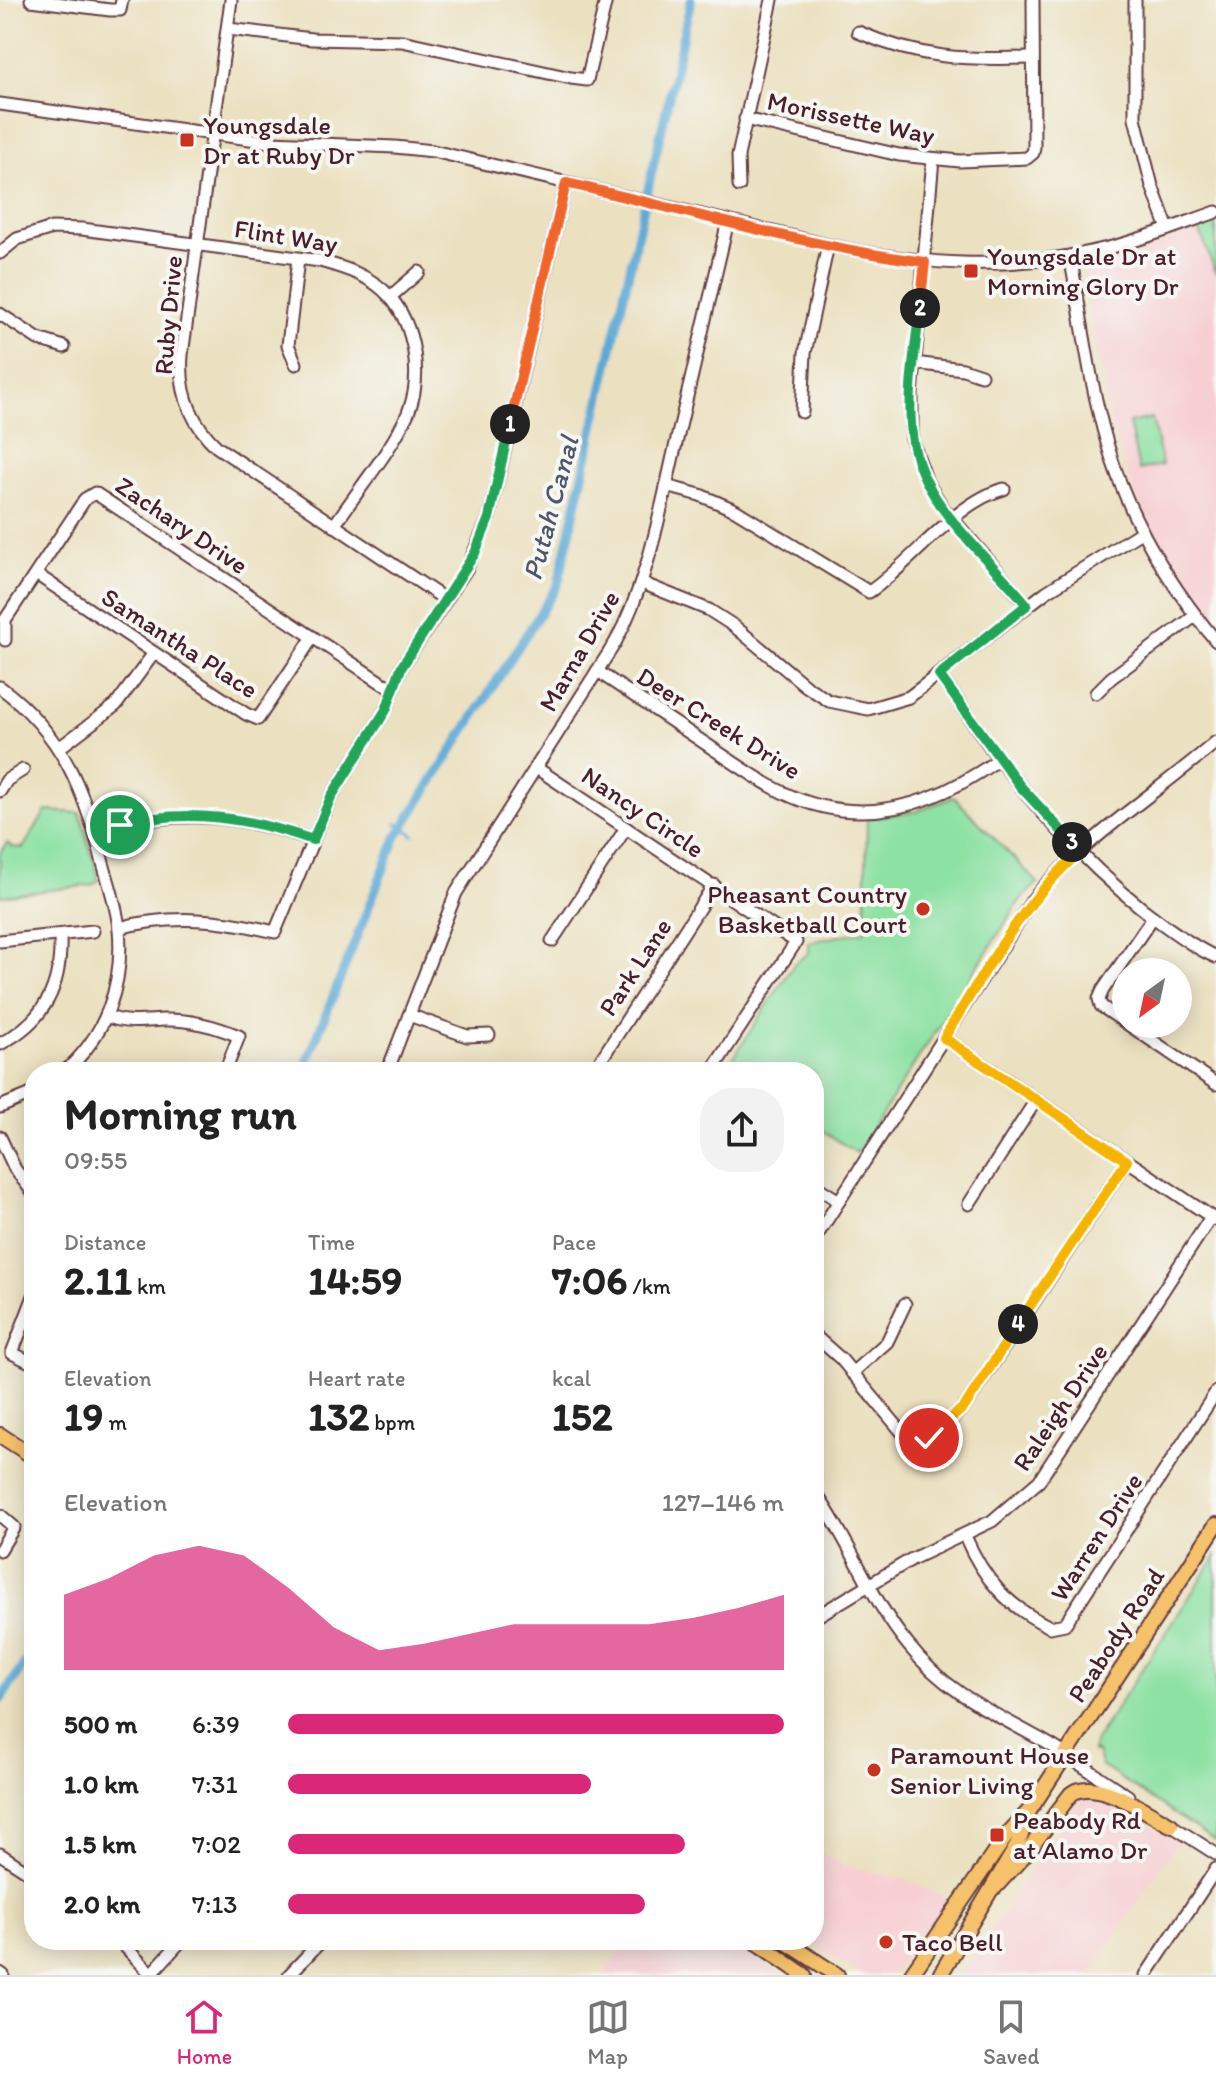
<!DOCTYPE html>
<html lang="en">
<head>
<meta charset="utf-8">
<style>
	:root { --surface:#fff; --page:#f2f2f2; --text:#222; --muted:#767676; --line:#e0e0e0; --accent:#db2777 }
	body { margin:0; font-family:Itim,sans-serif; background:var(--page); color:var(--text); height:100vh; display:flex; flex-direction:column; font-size:30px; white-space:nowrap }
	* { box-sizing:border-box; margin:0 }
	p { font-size:26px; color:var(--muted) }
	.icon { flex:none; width:44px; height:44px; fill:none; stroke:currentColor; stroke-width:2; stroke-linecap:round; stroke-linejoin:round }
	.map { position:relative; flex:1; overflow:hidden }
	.drawer { position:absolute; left:24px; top:1062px; width:800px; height:888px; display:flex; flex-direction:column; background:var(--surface); border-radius:32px; box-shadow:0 4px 20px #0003 }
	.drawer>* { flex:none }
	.needle { width:52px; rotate:213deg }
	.buttons { position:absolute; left:1112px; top:958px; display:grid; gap:16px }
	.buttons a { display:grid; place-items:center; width:80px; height:80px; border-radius:50%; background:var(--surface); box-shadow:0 4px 20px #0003; font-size:40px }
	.pin { position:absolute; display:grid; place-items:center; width:68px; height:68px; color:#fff; margin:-34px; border:4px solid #fff; border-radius:50%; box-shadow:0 2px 8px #0007 }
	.km { position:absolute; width:40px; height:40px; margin:-20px; border-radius:50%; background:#222; color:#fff; font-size:22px; line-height:40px; text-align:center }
	.round { display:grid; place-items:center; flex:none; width:84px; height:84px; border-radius:32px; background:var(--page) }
	.summary { display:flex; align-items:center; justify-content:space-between; height:136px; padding:0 40px }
	h1 { font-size:44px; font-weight:800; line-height:60px }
	.stats { display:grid; grid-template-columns:repeat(3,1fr); gap:12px; height:136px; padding:8px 40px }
	.stats div { display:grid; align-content:center }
	.stats b { font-size:40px; font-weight:800 }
	.stats small { font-size:22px; font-weight:400 }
	.stats p { font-size:22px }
	.chart { height:224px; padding:16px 40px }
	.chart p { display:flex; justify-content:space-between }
	.chart svg { width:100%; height:144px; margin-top:8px; fill:var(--accent); opacity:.7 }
	ul { padding:0 40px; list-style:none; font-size:26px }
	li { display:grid; grid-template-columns:128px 96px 1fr; align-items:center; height:60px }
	li i { height:20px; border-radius:10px; background:var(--accent) }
	.dock { display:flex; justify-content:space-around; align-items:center; height:112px; border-top:2px solid var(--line); background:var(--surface); font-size:22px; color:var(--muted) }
	.dock a { display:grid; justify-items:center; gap:4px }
	.dock .active { color:var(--accent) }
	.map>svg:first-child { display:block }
	.built { fill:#f7cfd3 }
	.green { fill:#8ce1a3; stroke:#6b8067; stroke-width:2 }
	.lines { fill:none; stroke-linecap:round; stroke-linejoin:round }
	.stream { stroke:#5ca9d5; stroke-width:3 }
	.canal { stroke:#5ca9d5; stroke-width:9 }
	.minor-casing { stroke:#623c41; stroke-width:15 }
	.major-casing { stroke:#623c41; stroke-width:18 }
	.minor { stroke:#fff; stroke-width:11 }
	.major { stroke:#f5c16b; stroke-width:14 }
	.split-1-casing { stroke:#fff; stroke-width:16 }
	.split-2-casing { stroke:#fff; stroke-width:16 }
	.split-3-casing { stroke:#fff; stroke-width:16 }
	.split-4-casing { stroke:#fff; stroke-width:16 }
	.split-5-casing { stroke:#fff; stroke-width:16 }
	.split-1 { stroke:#22a559; stroke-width:10 }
	.split-2 { stroke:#f0652b; stroke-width:10 }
	.split-3 { stroke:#22a559; stroke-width:10 }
	.split-4 { stroke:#f5b400; stroke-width:10 }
	.split-5 { stroke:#f5b400; stroke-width:10 }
	.poi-dot { fill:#c8321e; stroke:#f6f6f2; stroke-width:3 }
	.labels { text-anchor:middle; stroke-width:8; stroke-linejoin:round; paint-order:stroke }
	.street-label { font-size:26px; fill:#4a1f2b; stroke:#f6f6f2 }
	.poi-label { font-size:26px; fill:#4a1f2b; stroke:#f6f6f2; text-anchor:start }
	.water-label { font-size:28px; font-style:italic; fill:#51566f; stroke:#f6f6f2 }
</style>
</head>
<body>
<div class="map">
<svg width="1216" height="1975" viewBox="0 0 1216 1975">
	<rect width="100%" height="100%" fill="#f6f6f2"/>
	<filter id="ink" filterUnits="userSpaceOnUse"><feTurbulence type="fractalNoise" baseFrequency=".0125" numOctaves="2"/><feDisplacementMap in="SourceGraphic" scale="16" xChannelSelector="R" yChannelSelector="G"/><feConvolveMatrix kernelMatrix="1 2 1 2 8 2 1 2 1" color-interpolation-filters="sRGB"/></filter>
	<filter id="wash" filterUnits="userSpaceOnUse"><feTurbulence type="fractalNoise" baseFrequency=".006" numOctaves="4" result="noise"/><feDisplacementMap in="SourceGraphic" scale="32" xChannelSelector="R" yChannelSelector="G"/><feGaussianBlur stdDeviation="1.8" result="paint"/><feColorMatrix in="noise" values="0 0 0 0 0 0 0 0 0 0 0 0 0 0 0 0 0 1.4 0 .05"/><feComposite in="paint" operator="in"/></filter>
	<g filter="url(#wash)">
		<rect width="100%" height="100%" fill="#ebe0bf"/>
		<g class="built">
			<path d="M1199,228l17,46v351l-48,-66 -27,-50 -13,-32 -16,-50 -29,-154 4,-7 54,-14z"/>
			<path d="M1086,1795l93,45 -89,135h-129l115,-171z"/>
			<path d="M814,1849l30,16 63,15 43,20 -60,75h-28l-58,-35h10z"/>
			<path d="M626,1940h105l51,35h-179z"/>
		</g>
		<g class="green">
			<path d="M1216,222v52l-17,-46z"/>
			<path d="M1152,418l10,47 -23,5 -10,-47z"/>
			<path d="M954,797l84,86 -17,16 -164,254 -43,-28v-53h-90l70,-108 15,-11v-11l56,-11 2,-113 48,-6z"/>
			<path d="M46,811l34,2 19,67 -7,5 -92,11v-43l7,-10 6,4 10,1z"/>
			<path d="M1216,1556v286l-114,-76 -5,-14h-5l3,-11z"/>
		</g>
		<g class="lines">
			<path class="stream" d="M396,823l18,12"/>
			<g class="canal">
				<path d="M303,1072l93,-234 162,-253 133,-585"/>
				<path d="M0,1701l34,-52"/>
			</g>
		</g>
	</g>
	<g filter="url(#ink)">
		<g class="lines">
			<defs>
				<g id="minor">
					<path d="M31,0l79,10h10l2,-10"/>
					<path d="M231,0l-49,355c-3,37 8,67 35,92l229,153"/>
					<path d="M1135,0v118l17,68 16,43"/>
					<path d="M228,29l84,10 90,2 169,37 16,2 19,-80"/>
					<path d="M858,32c62,27 107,28 173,26"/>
					<path d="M0,104l270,38 125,5 38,4 395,94c98,21 186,27 284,2 35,-9 70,-23 104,-35"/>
					<path d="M745,119l154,36 61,6 67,-3 6,-5 1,-6 -1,-147"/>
					<path d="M933,159l-21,236v45l15,42 16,26 84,97"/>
					<path d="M739,186l-1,-30 34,-156"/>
					<path d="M0,253l17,-14 35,-11 30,1 238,32c25,7 52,15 70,36 25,29 33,80 18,116 -18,40 -50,76 -74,113"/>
					<path d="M1070,256c12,62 19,126 37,187 21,75 60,139 109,198"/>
					<path d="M390,297l29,-25"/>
					<path d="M0,314l38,25 26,8"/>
					<path d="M914,363l49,6 18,6"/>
					<path d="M296,364l-8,-19 10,-86"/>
					<path d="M802,412l3,-59 23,-108"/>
					<path d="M666,486l34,9 35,15 134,82c41,-27 87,-91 135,-103"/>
					<path d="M36,574l210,140 12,5 55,-82"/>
					<path d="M642,583l67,27 25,16 72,60 23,15 39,8 41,-12 137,-105 95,-60"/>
					<path d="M5,640v-20l80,-121 10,-6 287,190 12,5"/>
					<path d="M597,671c37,25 75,50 112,75 24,16 47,33 73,46 77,38 151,15 217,-33"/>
					<path d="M939,675c21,27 40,57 61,85 44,59 104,122 164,165 17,12 33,24 52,32"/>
					<path d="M0,687c63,47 84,103 103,176 6,21 14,44 16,66 5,55 -13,107 -55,143"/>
					<path d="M1096,693l15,-15 84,-62"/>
					<path d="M59,748l57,-43 38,-52"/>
					<path d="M535,767l261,175 -85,130"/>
					<path d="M0,791l7,-11 16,-10"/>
					<path d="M95,831c81,-22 139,-18 218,9"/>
					<path d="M1153,917l-50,73 -4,9 2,7 115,78"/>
					<path d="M119,928c54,-14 103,-9 156,4l56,-135 55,-87 15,-42 66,-100 22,-50 77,-335"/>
					<path d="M0,941l93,-10"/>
					<path d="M552,941l74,-113"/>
					<path d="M409,1015l58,21 22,-1"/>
					<path d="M108,1017c20,7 35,4 56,3 27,-1 51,6 75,16l-14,36"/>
					<path d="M944,1038l272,182"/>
					<path d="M0,1044c46,-24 62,-59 60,-109"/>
					<path d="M387,1072l69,-179 159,-250c32,-59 44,-126 59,-191 18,-77 36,-154 54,-231"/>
					<path d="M593,1072l121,-187"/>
					<path d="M0,1107l34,-14"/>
					<path d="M0,1137l15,32 19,25"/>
					<path d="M814,1185l25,16"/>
					<path d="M969,1204l67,-104"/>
					<path d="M814,1240l219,-341c53,-62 122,-105 183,-157"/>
					<path d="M34,1296l-22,57 22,11"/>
					<path d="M814,1335l27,24 66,79 11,6 21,-13 26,-25 162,-245"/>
					<path d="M852,1373l35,-31 18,-38"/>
					<path d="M814,1491c36,49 56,108 95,155 40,50 90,69 143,100 26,16 51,34 76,50"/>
					<path d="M0,1515l14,12 -14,23"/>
					<path d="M965,1536c19,44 42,70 85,91l15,-3 151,-232"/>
					<path d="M814,1618l98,-59 80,-38 47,-40 172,-264"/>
					<path d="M1166,1822l50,32"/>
					<path d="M0,1854l34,22"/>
					<path d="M119,1940l33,35"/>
					<path d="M0,1973l3,2"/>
					<path d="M150,1975l32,-35"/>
					<path d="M289,1975l33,-35"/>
					<path d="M1146,1975l70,-106"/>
				</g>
				<g id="major">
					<path d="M0,1435l34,22"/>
					<path d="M995,1887l32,-35 44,-58c24,-18 75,18 100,31"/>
					<path d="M753,1940l51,35"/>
					<path d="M783,1940l54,35"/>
					<path d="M911,1975l95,-139 23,-25 187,-286"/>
					<path d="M940,1975l77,-129 11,-31"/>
				</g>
			</defs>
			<use href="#minor" class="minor-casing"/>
			<use href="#major" class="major-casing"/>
			<use href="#minor" class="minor"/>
			<use href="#major" class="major"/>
		</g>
	</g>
	<g class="lines" filter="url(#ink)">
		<defs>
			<path id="split-1" d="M120,825c66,-18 130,-7 193,15l18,-43 55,-87 15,-42 74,-115 14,-35 21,-94"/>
			<path id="split-2" d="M510,424l56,-241c119,27 238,63 359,79l-5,46"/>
			<path id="split-3" d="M920,308c-5,43 -14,91 -7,134 11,66 75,114 114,163l-88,70 81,111 52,56"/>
			<path id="split-4" d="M1018,1324l109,-163 -183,-123c41,-66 78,-136 137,-187l-9,-9"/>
			<path id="split-5" d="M929,1438l36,-32 53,-82"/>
		</defs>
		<use href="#split-1" class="split-1-casing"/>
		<use href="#split-2" class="split-2-casing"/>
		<use href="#split-3" class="split-3-casing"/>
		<use href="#split-4" class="split-4-casing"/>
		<use href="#split-5" class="split-5-casing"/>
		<use href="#split-1" class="split-1"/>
		<use href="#split-2" class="split-2"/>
		<use href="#split-3" class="split-3"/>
		<use href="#split-4" class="split-4"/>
		<use href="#split-5" class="split-5"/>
	</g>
	<g class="poi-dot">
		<rect x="179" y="132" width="16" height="16" rx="4"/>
		<rect x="963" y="263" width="16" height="16" rx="4"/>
		<circle cx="923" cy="909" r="8"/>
		<circle cx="874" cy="1770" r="8"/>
		<rect x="989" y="1827" width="16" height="16" rx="4"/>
		<circle cx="886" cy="1942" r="8"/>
	</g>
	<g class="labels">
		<g class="street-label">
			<text transform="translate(851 118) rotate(12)" y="9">Morissette Way</text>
			<text transform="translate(286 236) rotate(9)" y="9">Flint Way</text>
			<text transform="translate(168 315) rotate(-85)" y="9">Ruby Drive</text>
			<text transform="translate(182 525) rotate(34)" y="9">Zachary Drive</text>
			<text transform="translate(180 643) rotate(33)" y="9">Samantha Place</text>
			<text transform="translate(579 651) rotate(-60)" y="9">Marna Drive</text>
			<text transform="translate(719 723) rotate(32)" y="9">Deer Creek Drive</text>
			<text transform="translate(643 812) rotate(34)" y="9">Nancy Circle</text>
			<text transform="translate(635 967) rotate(-57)" y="9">Park Lane</text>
			<text transform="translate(1060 1407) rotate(-56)" y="9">Raleigh Drive</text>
			<text transform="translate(1096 1537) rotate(-57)" y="9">Warren Drive</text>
			<text transform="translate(1116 1635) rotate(-57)" y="9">Peabody Road</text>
		</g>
		<g class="poi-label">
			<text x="203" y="134">Youngsdale<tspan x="203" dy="30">Dr at Ruby Dr</tspan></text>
			<text x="987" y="265">Youngsdale Dr at<tspan x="987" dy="30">Morning Glory Dr</tspan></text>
			<text x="907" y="903" text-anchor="end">Pheasant Country<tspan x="907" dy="30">Basketball Court</tspan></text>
			<text x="890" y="1764">Paramount House<tspan x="890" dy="30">Senior Living</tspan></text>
			<text x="1013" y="1829">Peabody Rd<tspan x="1013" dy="30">at Alamo Dr</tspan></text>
			<text x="902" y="1951">Taco Bell</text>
		</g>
		<g class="water-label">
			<text transform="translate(550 508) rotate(-75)" y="10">Putah Canal</text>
		</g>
	</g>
</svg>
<div class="buttons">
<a><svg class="needle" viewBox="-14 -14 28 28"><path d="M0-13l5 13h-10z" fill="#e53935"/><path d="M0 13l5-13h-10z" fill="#767676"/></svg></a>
</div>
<div class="pin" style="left:120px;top:825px;background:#1e9e55"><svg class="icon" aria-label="arrive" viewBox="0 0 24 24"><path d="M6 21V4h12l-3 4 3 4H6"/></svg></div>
<div class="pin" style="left:929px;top:1438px;background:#d93025"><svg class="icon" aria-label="check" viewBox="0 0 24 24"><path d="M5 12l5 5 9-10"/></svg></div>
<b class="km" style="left:510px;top:424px">1</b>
<b class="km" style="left:920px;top:308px">2</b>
<b class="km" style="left:1072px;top:842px">3</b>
<b class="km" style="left:1018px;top:1324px">4</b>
<section class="drawer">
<div class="summary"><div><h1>Morning run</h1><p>09:55</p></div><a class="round"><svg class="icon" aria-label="share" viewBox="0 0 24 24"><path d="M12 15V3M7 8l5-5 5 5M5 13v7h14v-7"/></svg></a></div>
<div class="stats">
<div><p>Distance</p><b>2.11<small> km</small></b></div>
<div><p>Time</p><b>14:59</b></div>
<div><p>Pace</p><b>7:06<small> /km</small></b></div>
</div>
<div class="stats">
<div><p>Elevation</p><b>19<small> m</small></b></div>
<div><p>Heart rate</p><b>132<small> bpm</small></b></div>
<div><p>kcal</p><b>152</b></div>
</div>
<div class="chart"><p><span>Elevation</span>127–146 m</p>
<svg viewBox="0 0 160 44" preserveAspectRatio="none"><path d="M0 44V21L10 16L20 9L30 6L40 9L50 19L60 31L70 38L80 36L90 33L100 30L110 30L120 30L130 30L140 28L150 25L160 21V44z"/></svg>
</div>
<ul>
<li><b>500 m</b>6:39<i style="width:100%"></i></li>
<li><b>1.0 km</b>7:31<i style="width:61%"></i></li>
<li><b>1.5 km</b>7:02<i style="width:80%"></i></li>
<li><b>2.0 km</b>7:13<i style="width:72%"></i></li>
</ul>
</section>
</div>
<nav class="dock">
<a class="active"><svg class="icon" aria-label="home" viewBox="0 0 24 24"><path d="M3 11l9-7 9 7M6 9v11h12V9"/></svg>Home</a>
<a><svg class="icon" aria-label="map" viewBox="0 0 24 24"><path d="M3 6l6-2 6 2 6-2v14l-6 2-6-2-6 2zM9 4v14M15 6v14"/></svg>Map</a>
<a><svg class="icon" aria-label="saved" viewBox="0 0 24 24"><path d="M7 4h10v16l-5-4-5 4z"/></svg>Saved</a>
</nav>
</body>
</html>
